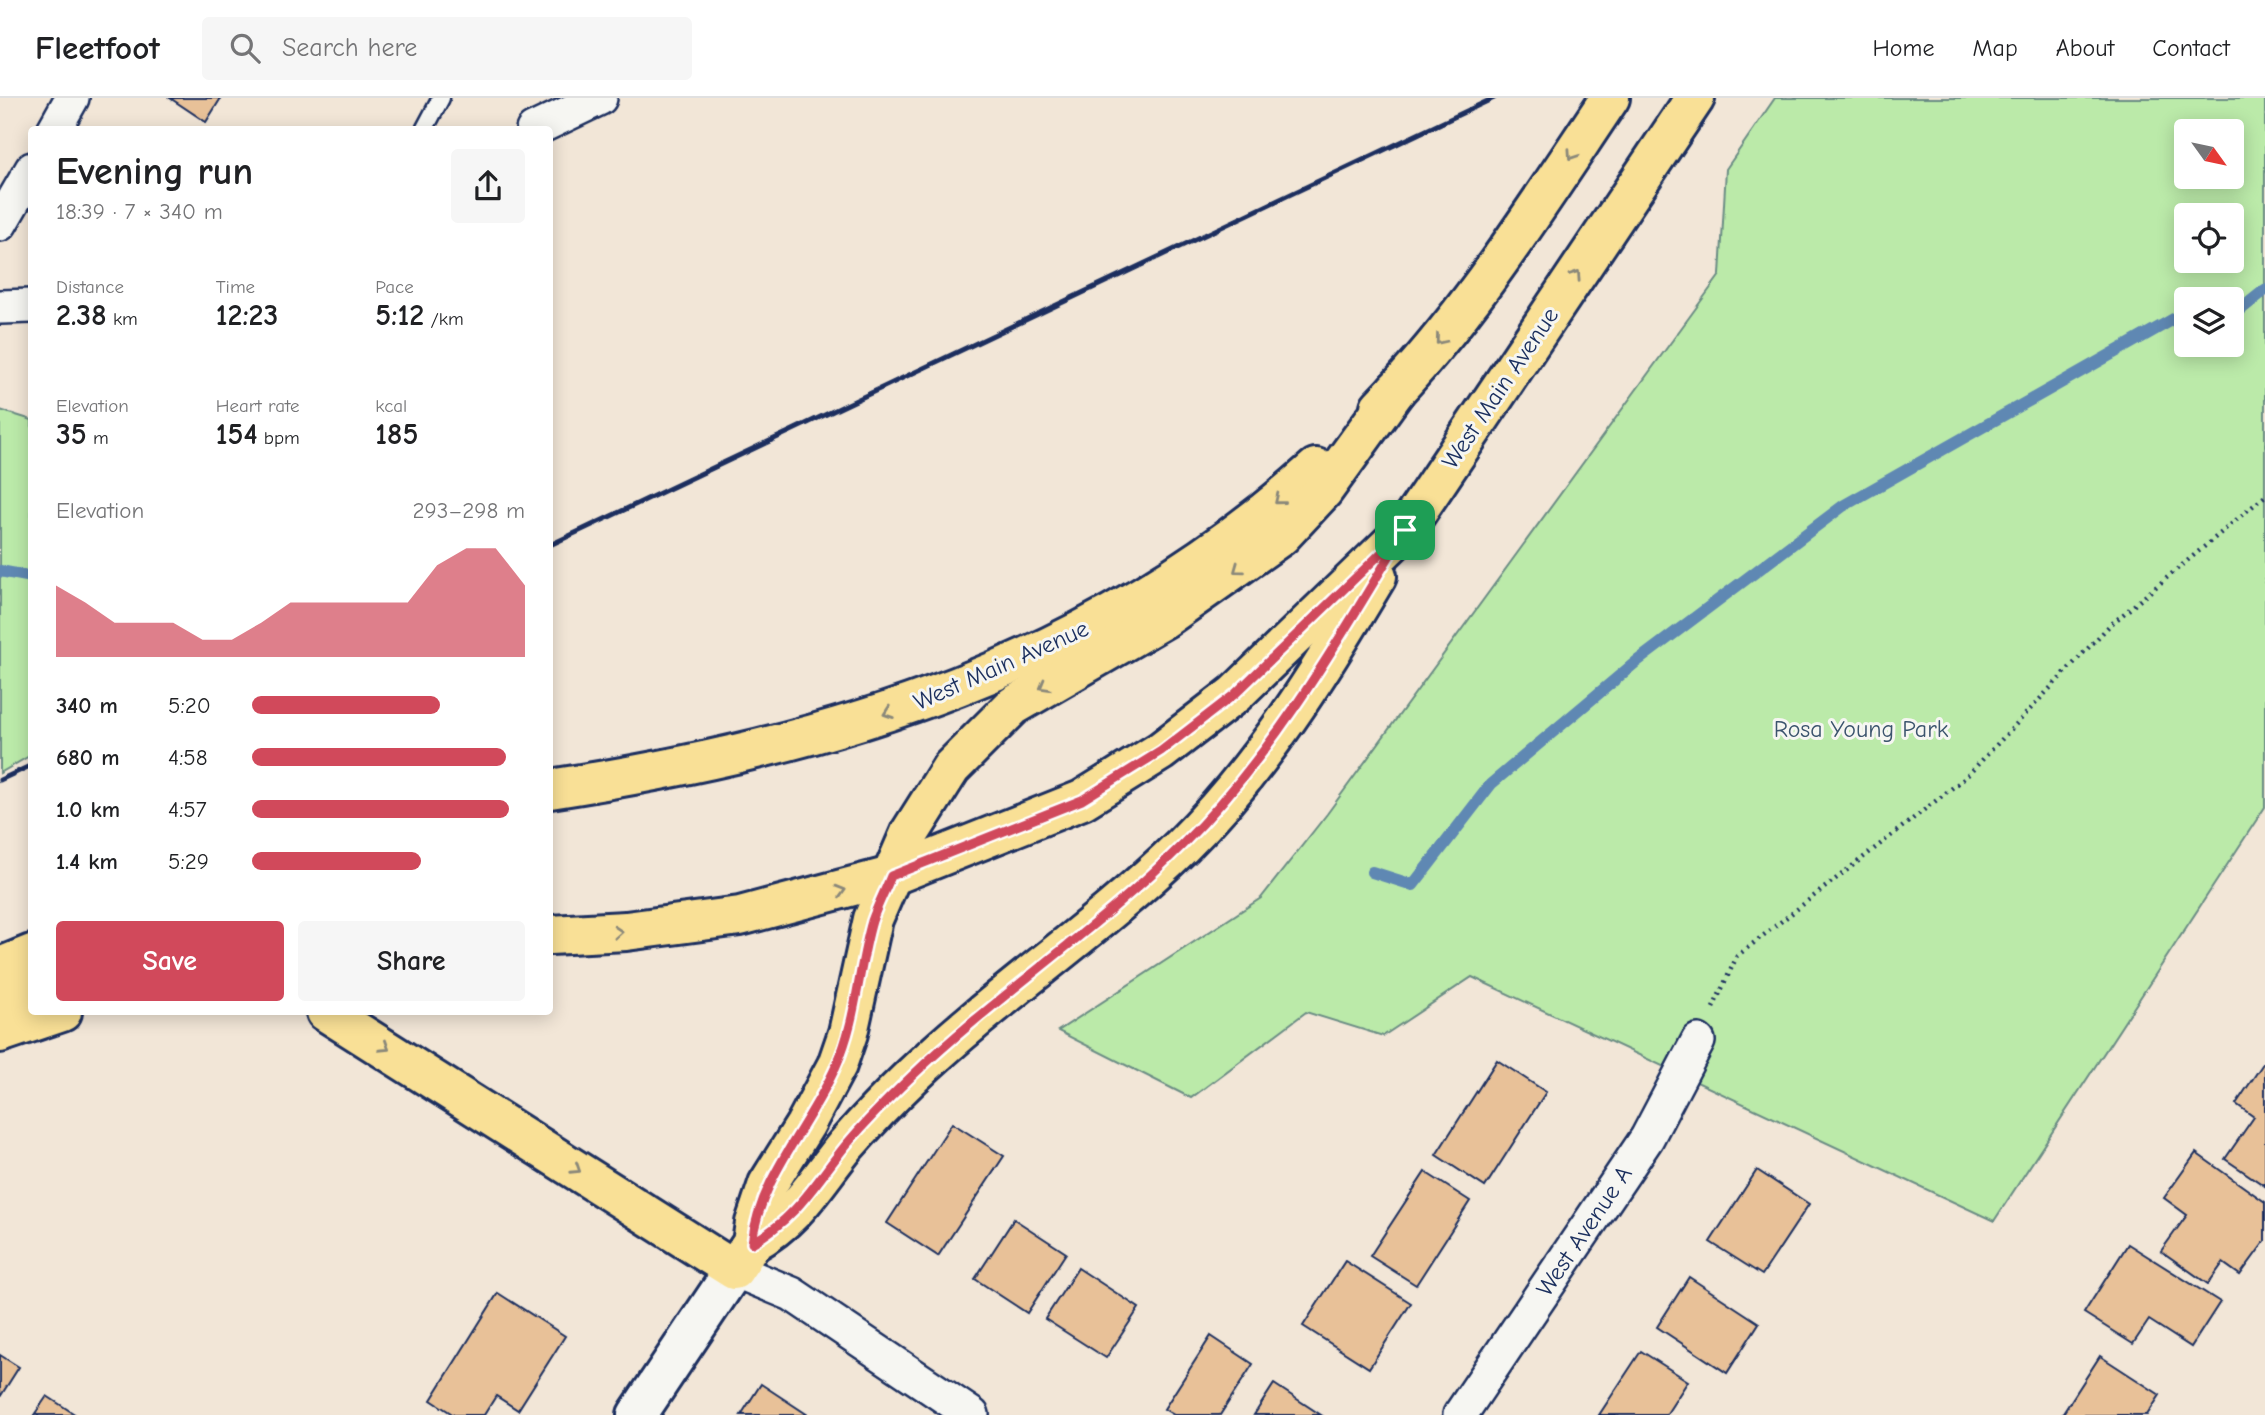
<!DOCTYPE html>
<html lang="en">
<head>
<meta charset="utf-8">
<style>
	:root { --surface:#fff; --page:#f6f6f6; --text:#202124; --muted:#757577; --line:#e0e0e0; --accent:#d1495b }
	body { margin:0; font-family:"Comic Neue",sans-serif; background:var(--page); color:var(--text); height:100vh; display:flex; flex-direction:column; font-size:26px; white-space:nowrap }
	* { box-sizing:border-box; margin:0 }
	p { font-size:23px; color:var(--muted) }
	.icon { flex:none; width:38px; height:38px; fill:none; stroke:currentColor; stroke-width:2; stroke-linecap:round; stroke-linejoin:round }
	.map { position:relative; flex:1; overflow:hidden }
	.sheet { position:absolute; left:28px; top:28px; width:525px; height:889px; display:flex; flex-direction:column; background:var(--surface); border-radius:7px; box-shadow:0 4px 18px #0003 }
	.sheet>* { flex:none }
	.needle { width:46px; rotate:123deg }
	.buttons { position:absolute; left:2174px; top:21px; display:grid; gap:14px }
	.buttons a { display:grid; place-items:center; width:70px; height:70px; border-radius:7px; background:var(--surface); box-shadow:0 4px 18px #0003; font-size:35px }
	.pin { position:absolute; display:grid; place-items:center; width:60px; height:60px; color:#fff; margin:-30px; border-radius:14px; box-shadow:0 4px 10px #0006 }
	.round { display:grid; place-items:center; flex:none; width:74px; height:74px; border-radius:7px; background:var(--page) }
	.summary { display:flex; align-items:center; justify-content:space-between; height:119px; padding:0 28px }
	h1 { font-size:38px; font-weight:600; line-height:52px }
	.metrics { display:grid; grid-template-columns:repeat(3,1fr); gap:10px; height:119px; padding:7px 28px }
	.metrics div { display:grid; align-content:center }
	.metrics b { font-size:30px; font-weight:600 }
	.metrics small { font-size:19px; font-weight:400 }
	.metrics p { font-size:19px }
	.chart { height:196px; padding:14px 28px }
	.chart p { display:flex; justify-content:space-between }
	.chart svg { width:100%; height:126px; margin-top:7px; fill:var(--accent); opacity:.7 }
	.action { display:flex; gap:14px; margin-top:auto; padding:14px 28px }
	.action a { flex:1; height:80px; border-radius:7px; background:var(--accent); color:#fff; font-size:28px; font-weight:600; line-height:80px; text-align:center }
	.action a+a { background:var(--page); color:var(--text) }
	ul { padding:0 28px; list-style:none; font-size:23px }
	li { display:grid; grid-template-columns:112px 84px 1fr; align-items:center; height:52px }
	li i { height:18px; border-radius:9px; background:var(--accent) }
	header { display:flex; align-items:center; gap:42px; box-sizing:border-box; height:98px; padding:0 35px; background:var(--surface); border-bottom:2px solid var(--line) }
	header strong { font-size:33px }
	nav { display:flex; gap:38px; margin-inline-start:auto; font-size:24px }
	.search { width:490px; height:63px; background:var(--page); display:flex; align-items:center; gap:18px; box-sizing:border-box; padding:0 24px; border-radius:7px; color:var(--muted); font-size:26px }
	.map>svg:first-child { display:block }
	.green { fill:#bbeaa9; stroke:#6b8c84; stroke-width:2; fill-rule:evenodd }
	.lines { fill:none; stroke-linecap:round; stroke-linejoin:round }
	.stream { stroke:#5f88b3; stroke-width:12 }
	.building { fill:#e8c198; stroke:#1b2f5e; stroke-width:2 }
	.lane-casing { stroke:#1b2f5e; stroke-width:21 }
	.street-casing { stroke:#1b2f5e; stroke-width:38 }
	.secondary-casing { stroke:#1b2f5e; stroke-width:44 }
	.primary-casing { stroke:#1b2f5e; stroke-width:44 }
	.path { stroke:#1b2f5e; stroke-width:4.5; stroke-dasharray:2 5; stroke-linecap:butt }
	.lane { stroke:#f6f6f2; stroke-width:16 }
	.street { stroke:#f6f6f2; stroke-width:33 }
	.secondary { stroke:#f6f6f2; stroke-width:38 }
	.primary { stroke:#f9e096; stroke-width:38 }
	.rail { stroke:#1b2f5e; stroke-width:5 }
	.oneway { stroke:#8a887a }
	.route-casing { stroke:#fff; stroke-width:14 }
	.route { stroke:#d1495b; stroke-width:9 }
	.labels { text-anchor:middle; stroke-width:6; stroke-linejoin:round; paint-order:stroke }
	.street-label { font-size:24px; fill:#1b2f5e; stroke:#f6f6f2 }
	.park-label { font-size:24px; fill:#3b546d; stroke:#f6f6f2 }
</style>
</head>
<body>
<header>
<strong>Fleetfoot</strong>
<div class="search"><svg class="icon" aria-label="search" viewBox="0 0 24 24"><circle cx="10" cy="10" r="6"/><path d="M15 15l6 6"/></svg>Search here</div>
<nav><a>Home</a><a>Map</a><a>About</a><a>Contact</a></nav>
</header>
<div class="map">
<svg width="2265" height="1317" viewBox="0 0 2265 1317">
	<rect width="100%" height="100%" fill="#f2e6d7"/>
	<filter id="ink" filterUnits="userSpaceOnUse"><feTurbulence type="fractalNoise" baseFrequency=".0143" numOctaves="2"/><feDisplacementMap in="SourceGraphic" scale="14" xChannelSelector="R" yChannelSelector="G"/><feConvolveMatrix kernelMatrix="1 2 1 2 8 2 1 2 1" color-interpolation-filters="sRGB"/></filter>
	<g filter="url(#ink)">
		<g class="green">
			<path d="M1775,0h490v709l-271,414 -522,-244 -89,59 -77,-24 -115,86 -133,-67 203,-133 66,-84 393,-539 6,-106zM2186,33h45v46h-45zM2186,117h45v46h-45zM2186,201h45v46h-45z"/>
			<path d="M0,312l32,10 -1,335 -31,18z"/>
		</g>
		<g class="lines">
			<g class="stream">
				<path d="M2231,212h9l25,-20"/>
				<path d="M0,473l32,6"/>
				<path d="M1372,774l41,13 78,-101 145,-122 207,-156 343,-194"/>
			</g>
		</g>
		<g class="building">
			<path d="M170,0h51l-15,24z"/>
			<path d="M1497,962l49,32 -61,95 -49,-32z"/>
			<path d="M2264,964l1,1v123l-40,-27 29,-42 -18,-13z"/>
			<path d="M952,1025l52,33 -66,100 -51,-33z"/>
			<path d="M2196,1055l69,49v39l-25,34 -17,-12 -15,21 -47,-33 26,-36 -23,-17z"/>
			<path d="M1757,1072l52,34 -47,71 -52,-33z"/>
			<path d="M1425,1074l45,29 -54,84 -46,-29z"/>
			<path d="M1014,1121l52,34 -39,60 -52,-34z"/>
			<path d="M2128,1146l92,58 -29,45 -42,-27 -16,24 -49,-31z"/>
			<path d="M1345,1163l66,42 -42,65 -66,-42z"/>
			<path d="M1078,1170l61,40 -33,50 -61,-39z"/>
			<path d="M1689,1179l70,46 -32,50 -70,-46z"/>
			<path d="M498,1195l67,43 -47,74 -22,-14 -12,19h-30l-23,-15z"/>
			<path d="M1211,1238l42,28 -33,51h-46l-10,-6z"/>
			<path d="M1641,1253l47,30 -22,34h-67z"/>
			<path d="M0,1257l19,12 -19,30z"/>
			<path d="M2100,1258l60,39 -13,20h-85z"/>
			<path d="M761,1286l47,31h-67z"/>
			<path d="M1274,1286l47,31h-67z"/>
			<path d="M47,1298l29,19h-42z"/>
		</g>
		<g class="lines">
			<defs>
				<path id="lane" d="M424,32l17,-32"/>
				<g id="street">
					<path d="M54,32l18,-32"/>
					<path d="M533,32l67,-32"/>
					<path d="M0,126l32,-55"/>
					<path d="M0,209l32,-1"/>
					<path d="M734,1172l58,24 180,121"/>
					<path d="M1460,1317l187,-277 51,-97"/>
				</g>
				<path id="secondary" d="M637,1317l97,-145"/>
				<g id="primary">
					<path d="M1380,309c90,-93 158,-202 230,-309"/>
					<path d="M550,691c287,-44 545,-123 766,-321"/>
					<path d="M550,837l76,-4 114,-15 151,-40 191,-76 79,-49 74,-57 170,-164 290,-432"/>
					<path d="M0,869l32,-13"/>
					<path d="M0,902l32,-15"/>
					<path d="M326,914l408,258 18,-27 3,-20 13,-39 37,-59 32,-60 11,-32 25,-114 37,-86 41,-65 62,-62 152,-88 116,-82 42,-45 73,-101"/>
					<path d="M0,935l62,-21"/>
					<path d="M752,1145c45,-25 63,-60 94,-98 21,-24 43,-47 66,-69 86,-82 185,-147 270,-230 79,-78 139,-175 195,-270"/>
				</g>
			</defs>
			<use href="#lane" class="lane-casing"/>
			<use href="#street" class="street-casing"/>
			<use href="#secondary" class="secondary-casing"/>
			<use href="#primary" class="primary-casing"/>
			<path class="path" d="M1713,910l24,-52 228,-178 144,-152 156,-130"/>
			<use href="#lane" class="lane"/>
			<use href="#street" class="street"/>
			<use href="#secondary" class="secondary"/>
			<use href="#primary" class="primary"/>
			<g class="rail">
				<path d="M550,447l944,-447"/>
				<path d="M0,682l32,-15"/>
			</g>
		</g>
		<defs><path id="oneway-chevron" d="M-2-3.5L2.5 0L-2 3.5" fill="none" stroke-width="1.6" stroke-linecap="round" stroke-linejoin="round" transform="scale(1.75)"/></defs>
		<g class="oneway">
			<use href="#oneway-chevron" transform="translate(1572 57) rotate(124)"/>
			<use href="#oneway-chevron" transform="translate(1576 177) rotate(-56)"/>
			<use href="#oneway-chevron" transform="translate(1440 242) rotate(130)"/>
			<use href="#oneway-chevron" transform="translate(1279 402) rotate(141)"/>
			<use href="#oneway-chevron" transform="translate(1238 471) rotate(144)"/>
			<use href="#oneway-chevron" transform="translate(1044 588) rotate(150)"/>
			<use href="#oneway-chevron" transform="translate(888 615) rotate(161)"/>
			<use href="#oneway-chevron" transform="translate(841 793) rotate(-16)"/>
			<use href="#oneway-chevron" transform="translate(618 834) rotate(-4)"/>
			<use href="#oneway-chevron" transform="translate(385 949) rotate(33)"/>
			<use href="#oneway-chevron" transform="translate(576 1071) rotate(33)"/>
		</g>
	</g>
	<g class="lines" filter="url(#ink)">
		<defs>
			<path id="route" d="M1405,432c-66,110 -131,224 -223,315 -84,84 -184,149 -270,231 -23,22 -45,44 -66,69 -31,38 -49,73 -94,98 8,-67 58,-117 84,-177 21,-46 22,-97 36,-145 5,-15 13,-30 19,-45l191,-76 79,-49 74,-57z"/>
		</defs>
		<use href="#route" class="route-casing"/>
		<use href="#route" class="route"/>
	</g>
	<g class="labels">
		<g class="street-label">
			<text transform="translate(1500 290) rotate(-56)" y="8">West Main Avenue</text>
			<text transform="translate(1001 567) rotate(-24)" y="8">West Main Avenue</text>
			<text transform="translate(1584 1133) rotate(-56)" y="8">West Avenue A</text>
		</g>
		<g class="park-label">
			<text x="1861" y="639">Rosa Young Park</text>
		</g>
	</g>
</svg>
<div class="buttons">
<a><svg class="needle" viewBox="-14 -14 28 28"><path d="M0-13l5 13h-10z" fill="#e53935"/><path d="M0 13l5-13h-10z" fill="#757577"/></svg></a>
<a><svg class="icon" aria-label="locate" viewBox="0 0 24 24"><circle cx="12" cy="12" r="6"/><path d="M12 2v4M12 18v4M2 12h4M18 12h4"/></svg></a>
<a><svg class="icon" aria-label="layers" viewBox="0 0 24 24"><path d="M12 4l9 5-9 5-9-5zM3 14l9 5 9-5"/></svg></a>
</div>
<div class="pin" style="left:1405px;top:432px;background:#1e9e55"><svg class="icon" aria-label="arrive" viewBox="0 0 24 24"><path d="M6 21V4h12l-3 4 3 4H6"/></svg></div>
<section class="sheet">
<div class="summary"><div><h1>Evening run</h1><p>18:39 · 7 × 340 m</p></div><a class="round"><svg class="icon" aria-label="share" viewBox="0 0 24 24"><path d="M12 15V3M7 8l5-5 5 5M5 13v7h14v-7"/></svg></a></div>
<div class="metrics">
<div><p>Distance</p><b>2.38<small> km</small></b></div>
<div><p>Time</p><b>12:23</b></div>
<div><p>Pace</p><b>5:12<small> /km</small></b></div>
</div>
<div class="metrics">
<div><p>Elevation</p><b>35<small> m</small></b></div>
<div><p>Heart rate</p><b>154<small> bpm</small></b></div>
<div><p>kcal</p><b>185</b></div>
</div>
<div class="chart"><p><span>Elevation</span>293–298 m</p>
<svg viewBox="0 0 160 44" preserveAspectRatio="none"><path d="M0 44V19L10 25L20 32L30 32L40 32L50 38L60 38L70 32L80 25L90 25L100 25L110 25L120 25L130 12L140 6L150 6L160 19V44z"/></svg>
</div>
<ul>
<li><b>340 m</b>5:20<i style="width:69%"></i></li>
<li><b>680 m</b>4:58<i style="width:93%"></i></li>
<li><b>1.0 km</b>4:57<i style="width:94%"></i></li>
<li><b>1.4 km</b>5:29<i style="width:62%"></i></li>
</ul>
<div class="action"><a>Save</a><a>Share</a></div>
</section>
</div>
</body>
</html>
